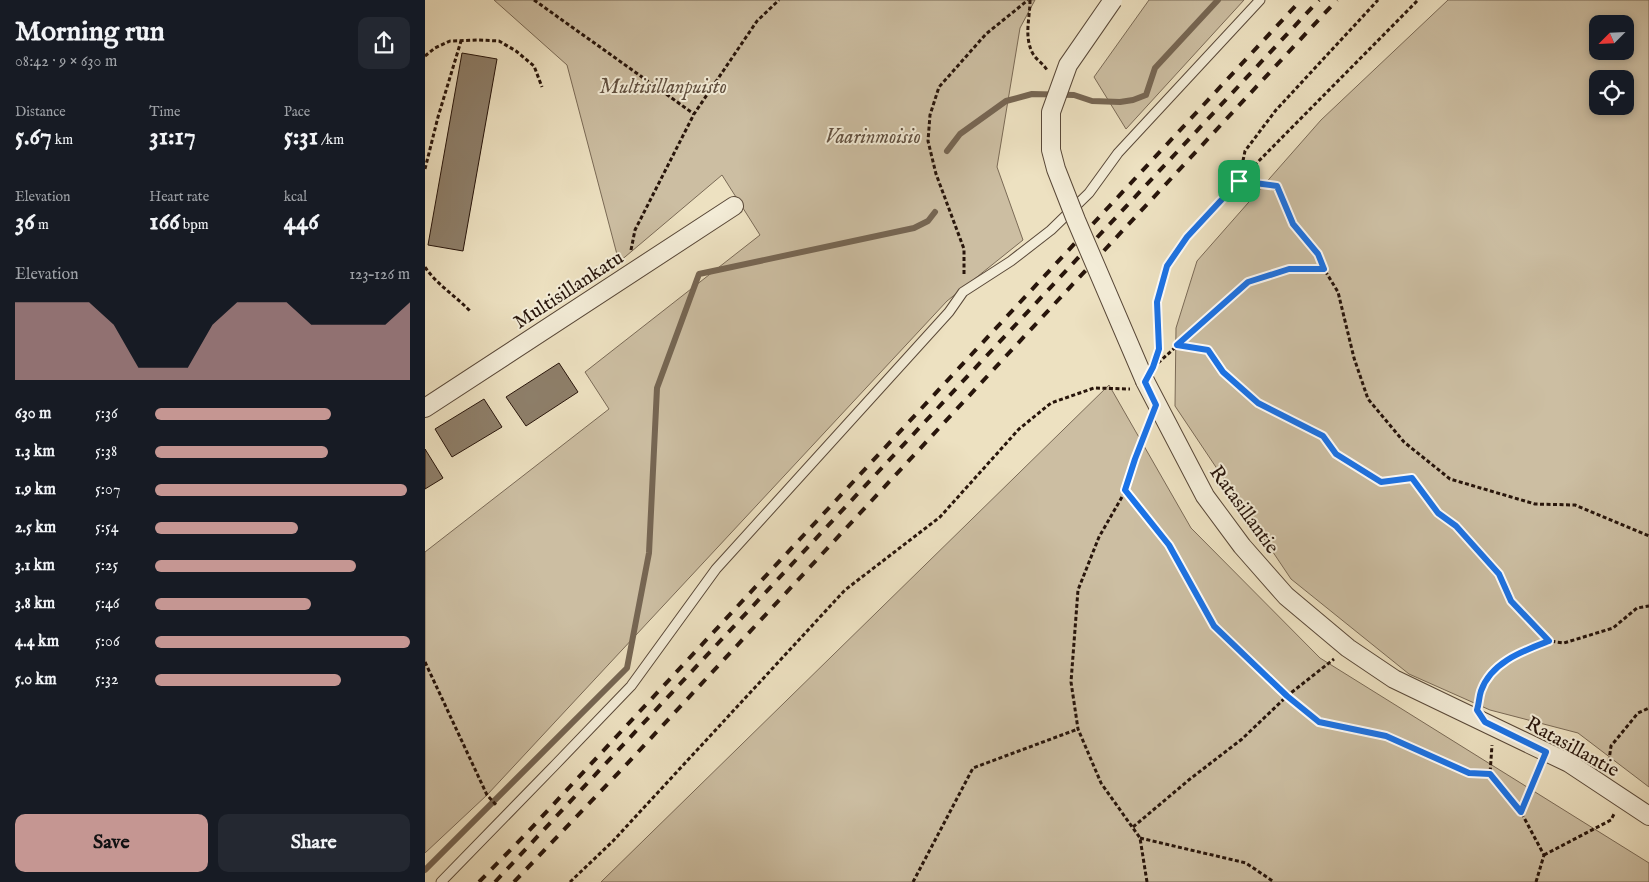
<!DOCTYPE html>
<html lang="en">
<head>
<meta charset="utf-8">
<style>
	:root { --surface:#171b24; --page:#242831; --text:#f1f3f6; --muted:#9ea1a6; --accent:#c59692 }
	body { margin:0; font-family:"IM FELL English",serif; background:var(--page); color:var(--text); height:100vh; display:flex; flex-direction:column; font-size:19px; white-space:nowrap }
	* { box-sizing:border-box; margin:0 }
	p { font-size:16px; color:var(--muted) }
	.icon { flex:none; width:28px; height:28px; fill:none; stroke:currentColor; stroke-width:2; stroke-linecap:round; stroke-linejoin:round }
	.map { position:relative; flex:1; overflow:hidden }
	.side { display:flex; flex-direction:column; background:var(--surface); width:425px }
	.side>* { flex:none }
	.needle { width:32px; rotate:246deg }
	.fabs { position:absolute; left:1164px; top:15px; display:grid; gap:10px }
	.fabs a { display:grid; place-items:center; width:45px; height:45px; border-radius:10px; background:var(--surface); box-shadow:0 2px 8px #0003; font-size:25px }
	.pin { position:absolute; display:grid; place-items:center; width:42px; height:42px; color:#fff; margin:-21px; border-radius:10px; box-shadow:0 2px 8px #0006 }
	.round { display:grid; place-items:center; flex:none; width:52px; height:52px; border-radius:10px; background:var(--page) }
	.summary { display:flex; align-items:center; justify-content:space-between; height:85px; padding:0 15px }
	h1 { font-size:28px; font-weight:700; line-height:38px }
	.stats { display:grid; grid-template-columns:repeat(3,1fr); gap:8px; height:85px; padding:5px 15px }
	.stats div { display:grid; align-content:center }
	.stats b { font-size:25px; font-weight:700 }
	.stats small { font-size:14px; font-weight:400 }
	.stats p { font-size:14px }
	.chart { height:140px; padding:10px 15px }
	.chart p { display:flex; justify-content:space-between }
	.chart svg { width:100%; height:90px; margin-top:5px; fill:var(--accent); opacity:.7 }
	.primary-button { display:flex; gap:10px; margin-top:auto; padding:10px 15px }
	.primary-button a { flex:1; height:58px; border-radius:10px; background:var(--accent); color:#111; font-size:20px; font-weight:700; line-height:58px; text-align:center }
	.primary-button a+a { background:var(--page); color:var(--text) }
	ul { padding:0 15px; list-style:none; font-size:16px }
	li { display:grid; grid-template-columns:80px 60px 1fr; align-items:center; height:38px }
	li i { height:12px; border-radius:6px; background:var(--accent) }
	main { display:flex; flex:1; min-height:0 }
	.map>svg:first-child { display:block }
	.green { fill:#ccbea2; stroke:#7a6a56; fill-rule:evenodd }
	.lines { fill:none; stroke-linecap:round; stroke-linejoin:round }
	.stream { stroke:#766653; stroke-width:6 }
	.building { fill:#8e7f6a; stroke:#28150b }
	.lane-casing { stroke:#594838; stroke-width:11 }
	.street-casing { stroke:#594838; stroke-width:20 }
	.path { stroke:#28150b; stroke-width:3; stroke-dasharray:4 2.5; stroke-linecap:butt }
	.lane { stroke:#f3ecd7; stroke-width:9 }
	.street { stroke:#f3ecd7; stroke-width:18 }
	.rail { stroke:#28150b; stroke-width:4; stroke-dasharray:9 9; stroke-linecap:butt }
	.street-bridge-casing { stroke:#594838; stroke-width:20; stroke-linecap:butt }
	.street-bridge { stroke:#f3ecd7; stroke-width:18 }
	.route-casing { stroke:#fff; stroke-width:10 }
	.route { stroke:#1a73e8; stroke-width:6 }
	.labels { text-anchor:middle; stroke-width:4; stroke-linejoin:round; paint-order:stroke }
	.park-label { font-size:20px; font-style:italic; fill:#615040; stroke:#f3ecd7 }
	.street-label { font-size:20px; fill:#28150b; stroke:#f3ecd7 }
</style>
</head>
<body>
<main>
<section class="side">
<div class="summary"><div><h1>Morning run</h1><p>08:42 · 9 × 630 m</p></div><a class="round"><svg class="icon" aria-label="share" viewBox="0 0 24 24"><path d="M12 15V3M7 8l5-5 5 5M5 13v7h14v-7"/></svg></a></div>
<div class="stats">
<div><p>Distance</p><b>5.67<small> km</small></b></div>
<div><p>Time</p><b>31:17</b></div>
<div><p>Pace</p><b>5:31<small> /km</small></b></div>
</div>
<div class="stats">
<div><p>Elevation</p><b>36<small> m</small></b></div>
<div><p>Heart rate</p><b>166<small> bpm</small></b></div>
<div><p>kcal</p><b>446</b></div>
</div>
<div class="chart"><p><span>Elevation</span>123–126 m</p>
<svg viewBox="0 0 160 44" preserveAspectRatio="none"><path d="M0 44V6L10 6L20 6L30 6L40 17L50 38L60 38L70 38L80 17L90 6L100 6L110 6L120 17L130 17L140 17L150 17L160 6V44z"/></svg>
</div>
<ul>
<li><b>630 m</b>5:36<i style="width:69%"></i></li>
<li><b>1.3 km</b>5:38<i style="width:68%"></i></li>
<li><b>1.9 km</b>5:07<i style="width:99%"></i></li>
<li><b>2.5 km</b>5:54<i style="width:56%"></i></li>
<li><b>3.1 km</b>5:25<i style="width:79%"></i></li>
<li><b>3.8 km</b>5:46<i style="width:61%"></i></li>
<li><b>4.4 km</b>5:06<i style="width:100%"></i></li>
<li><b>5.0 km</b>5:32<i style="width:73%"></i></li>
</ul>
<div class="primary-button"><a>Save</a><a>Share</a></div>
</section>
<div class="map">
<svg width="1224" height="882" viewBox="0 0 1224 882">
	<rect width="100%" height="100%" fill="#ede1c1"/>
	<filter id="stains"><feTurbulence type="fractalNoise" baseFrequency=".004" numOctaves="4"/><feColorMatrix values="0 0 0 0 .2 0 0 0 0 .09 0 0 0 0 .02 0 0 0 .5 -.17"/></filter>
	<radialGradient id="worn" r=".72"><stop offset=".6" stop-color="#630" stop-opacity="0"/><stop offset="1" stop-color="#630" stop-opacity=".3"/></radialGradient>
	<g class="green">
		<path d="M69,0h541l-15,28 -23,139 26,73 -76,61 -460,494 -62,58v-301l184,-143 -24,-37 175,-137 -38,-60 -103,87 -52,-197z"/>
		<path d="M724,0h95l-118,129 -32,-52z"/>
		<path d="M1023,0h201v787l-71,-54 -88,-23 -81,-36 -118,-95 -116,-173 1,-78 21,-67 124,-141zM1172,24h28v27h-28zM1172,79h28v27h-28z"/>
		<path d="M684,385l82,143 129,130 329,205v19h-1048z"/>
	</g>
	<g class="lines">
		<g class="stream">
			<path d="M522,151l13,-17 46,-33 26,-7 42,1 18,6 28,1 13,-2 13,-5 9,-27 63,-68"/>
			<path d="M0,870l202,-202 22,-115 8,-165 42,-114 215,-46 14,-7 7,-9"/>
		</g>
	</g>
	<g class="building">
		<path d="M37,53l35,6 -34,192 -35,-6z"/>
		<path d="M134,363l19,29 -52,34 -20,-29z"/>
		<path d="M59,399l18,28 -50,30 -17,-28z"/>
		<path d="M0,449l18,29 -18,11z"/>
	</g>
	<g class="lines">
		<defs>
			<path id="lane" d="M16,882l115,-118 75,-78 85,-117 233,-257 14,-20 48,-31 40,-31 38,-37 29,-40 142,-153"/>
			<g id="street">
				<path d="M720,381l60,115 37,50 44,50 62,52 46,31 175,84 80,53"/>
				<path d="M0,408l309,-202"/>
			</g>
		</defs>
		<use href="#lane" class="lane-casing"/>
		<use href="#street" class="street-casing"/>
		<g class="path">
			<path d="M109,0l160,114"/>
			<path d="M605,0c0,18 -6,35 2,52 3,7 11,11 15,18"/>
			<path d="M0,56l10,-8 15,-7 28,-1 21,1 17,10 18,15 8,21"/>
			<path d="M0,169l13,-52 23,-76"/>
			<path d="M814,180l6,-29 31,-41 102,-110"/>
			<path d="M815,181l37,5 16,38 25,30 6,15"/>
			<path d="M206,250l4,-20 59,-116 63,-93 22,-21"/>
			<path d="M0,267c12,18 31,29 46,45"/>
			<path d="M539,274v-25l-28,-75 -8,-33 2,-26 9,-28 47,-53 42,-34"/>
			<path d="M753,345l30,5 15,22 35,31 65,33 13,18 44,28 32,-4 26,35 18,13 43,48 12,27 38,40"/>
			<path d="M731,358l3,-9 -2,-47 9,-36 21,-29 52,-56 179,-181"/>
			<path d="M733,363l90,-81 41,-13h35l14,23 16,66 14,41 36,43 46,37 85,25 40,1 74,31"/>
			<path d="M701,490l43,55 45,81 73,70 32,26 67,14 83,37 21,1 2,-29"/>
			<path d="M0,662l62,133 10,11"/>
			<path d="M1055,699l2,-10 12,-18 20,-16 35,-14 15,2 49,-15 24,-20 12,-2"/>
			<path d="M1183,768l3,-22 27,-33 11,-5"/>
			<path d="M1065,774l31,38"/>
			<path d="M708,827l57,-48 52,-40 45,-43 47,-37"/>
			<path d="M715,838l106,25 28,19"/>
			<path d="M1119,855l67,-35 3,-6"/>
			<path d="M145,882l43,-41 232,-251 95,-73 79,-88 32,-26 43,-15 36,1"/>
			<path d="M488,882l60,-114 105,-39"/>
			<path d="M722,882l-7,-44 -39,-55 -23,-54 -7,-47 7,-92 21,-53 27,-47 9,-31 13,-33"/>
			<path d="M1111,882l8,-27 -23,-43 18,-44"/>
		</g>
		<use href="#lane" class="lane"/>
		<use href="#street" class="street"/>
		<g class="rail">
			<path d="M54,882l45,-46 777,-836"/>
			<path d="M70,882l824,-882"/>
			<path d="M89,882l111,-116 712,-766"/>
		</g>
		<defs>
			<path id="street-bridge" d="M688,0l-45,65 -17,47v38l5,19 20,51 69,161"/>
		</defs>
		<use href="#street-bridge" class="street-bridge-casing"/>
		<use href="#street-bridge" class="street-bridge"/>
	</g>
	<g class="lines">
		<defs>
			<path id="route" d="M814,181l38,5 16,38 25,30 6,15h-35l-41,13 -71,63 31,5 15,22 35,31 65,33 13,18 45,28 31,-4 26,35 18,13 43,48 12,27 38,40c-26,10 -58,21 -68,50 -2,6 -2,13 -4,19l8,12 61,30 -25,60 -31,-38 -21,-1 -83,-37 -67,-14 -32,-26 -73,-70 -45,-81 -44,-55 10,-31 21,-54 -11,-23 8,-15 6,-18 -2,-47 10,-36 20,-29z"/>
		</defs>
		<use href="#route" class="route-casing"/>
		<use href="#route" class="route"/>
	</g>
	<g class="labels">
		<g class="park-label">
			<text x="238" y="93">Multisillanpuisto</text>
			<text x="448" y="143">Vaarinmoisio</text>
		</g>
		<g class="street-label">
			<text transform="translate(143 289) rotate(-33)" y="7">Multisillankatu</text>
			<text transform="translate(820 509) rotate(54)" y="7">Ratasillantie</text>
			<text transform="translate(1148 746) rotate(29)" y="7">Ratasillantie</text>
		</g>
	</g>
	<rect width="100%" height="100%" filter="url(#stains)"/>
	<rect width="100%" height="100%" fill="url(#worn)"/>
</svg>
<div class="fabs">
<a><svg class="needle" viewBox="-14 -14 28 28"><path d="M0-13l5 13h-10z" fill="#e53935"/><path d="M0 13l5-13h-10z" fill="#9ea1a6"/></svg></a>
<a><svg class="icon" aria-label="locate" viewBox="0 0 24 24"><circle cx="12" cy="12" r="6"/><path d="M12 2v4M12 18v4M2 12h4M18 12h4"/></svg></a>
</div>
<div class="pin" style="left:814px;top:181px;background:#1e9e55"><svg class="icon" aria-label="arrive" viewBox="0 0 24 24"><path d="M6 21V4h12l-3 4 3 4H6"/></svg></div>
</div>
</main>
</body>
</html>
